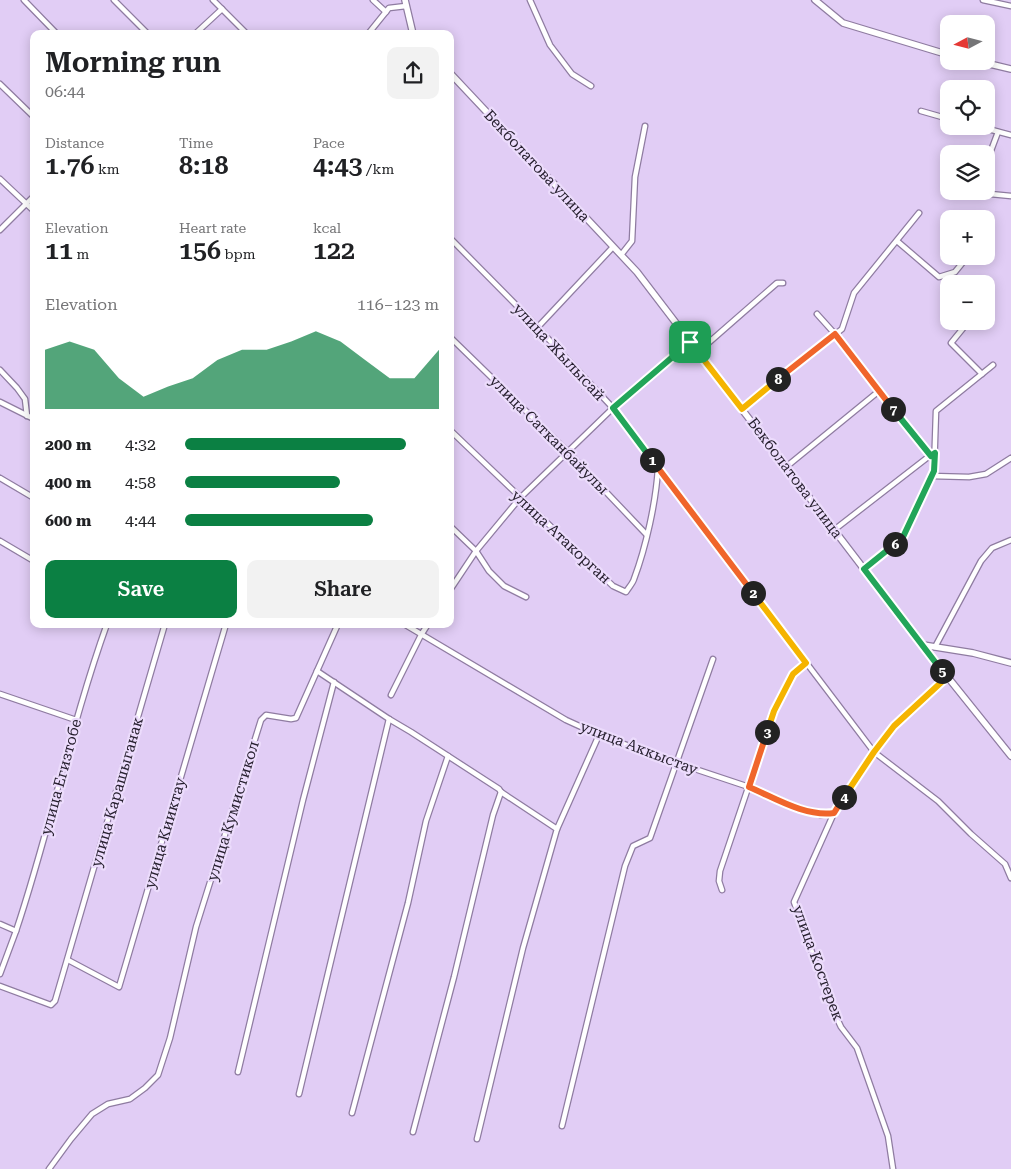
<!DOCTYPE html>
<html lang="en">
<head>
<meta charset="utf-8">
<style>
	:root { --surface:#fff; --page:#f2f2f2; --text:#202124; --muted:#757577; --accent:#0b8043 }
	body { margin:0; font-family:"Roboto Serif",serif; background:var(--page); color:var(--text); height:100vh; display:flex; flex-direction:column; font-size:19px; white-space:nowrap }
	* { box-sizing:border-box; margin:0 }
	p { font-size:16px; color:var(--muted) }
	.icon { flex:none; width:28px; height:28px; fill:none; stroke:currentColor; stroke-width:2; stroke-linecap:round; stroke-linejoin:round }
	.map { position:relative; flex:1; overflow:hidden }
	.panel { position:absolute; left:30px; top:30px; width:424px; height:598px; display:flex; flex-direction:column; background:var(--surface); border-radius:10px; box-shadow:0 2px 12px #0003 }
	.panel>* { flex:none }
	.needle { width:32px; rotate:263deg }
	.buttons { position:absolute; left:940px; top:15px; display:grid; gap:10px }
	.buttons a { display:grid; place-items:center; width:55px; height:55px; border-radius:10px; background:var(--surface); box-shadow:0 2px 12px #0003; font-size:25px }
	.pin { position:absolute; display:grid; place-items:center; width:42px; height:42px; color:#fff; margin:-21px; border-radius:10px; box-shadow:0 2px 8px #0006 }
	.km { position:absolute; width:25px; height:25px; margin:-12px; border-radius:50%; background:#222; color:#fff; font-size:14px; line-height:25px; text-align:center }
	.round { display:grid; place-items:center; flex:none; width:52px; height:52px; border-radius:10px; background:var(--page) }
	.head { display:flex; align-items:center; justify-content:space-between; height:85px; padding:0 15px }
	h1 { font-size:28px; font-weight:600; line-height:38px }
	.figures { display:grid; grid-template-columns:repeat(3,1fr); gap:8px; height:85px; padding:5px 15px }
	.figures div { display:grid; align-content:center }
	.figures b { font-size:25px; font-weight:600 }
	.figures small { font-size:14px; font-weight:400 }
	.figures p { font-size:14px }
	.chart { height:140px; padding:10px 15px }
	.chart p { display:flex; justify-content:space-between }
	.chart svg { width:100%; height:90px; margin-top:5px; fill:var(--accent); opacity:.7 }
	.button { display:flex; gap:10px; margin-top:auto; padding:10px 15px }
	.button a { flex:1; height:58px; border-radius:10px; background:var(--accent); color:#fff; font-size:20px; font-weight:600; line-height:58px; text-align:center }
	.button a+a { background:var(--page); color:var(--text) }
	ul { padding:0 15px; list-style:none; font-size:16px }
	li { display:grid; grid-template-columns:80px 60px 1fr; align-items:center; height:38px }
	li i { height:12px; border-radius:6px; background:var(--accent) }
	.map>svg:first-child { display:block }
	.lines { fill:none; stroke-linecap:round; stroke-linejoin:round }
	.minor-casing { stroke:#8f7ca1; stroke-width:7 }
	.tertiary-casing { stroke:#8f7ca1; stroke-width:8 }
	.minor { stroke:#fff; stroke-width:4.5 }
	.tertiary { stroke:#fff; stroke-width:5.5 }
	.split-1-casing { stroke:#fff; stroke-width:10 }
	.split-2-casing { stroke:#fff; stroke-width:10 }
	.split-3-casing { stroke:#fff; stroke-width:10 }
	.split-4-casing { stroke:#fff; stroke-width:10 }
	.split-5-casing { stroke:#fff; stroke-width:10 }
	.split-6-casing { stroke:#fff; stroke-width:10 }
	.split-7-casing { stroke:#fff; stroke-width:10 }
	.split-8-casing { stroke:#fff; stroke-width:10 }
	.split-9-casing { stroke:#fff; stroke-width:10 }
	.split-1 { stroke:#22a559; stroke-width:6 }
	.split-2 { stroke:#f0652b; stroke-width:6 }
	.split-3 { stroke:#f5b400; stroke-width:6 }
	.split-4 { stroke:#f0652b; stroke-width:6 }
	.split-5 { stroke:#f5b400; stroke-width:6 }
	.split-6 { stroke:#22a559; stroke-width:6 }
	.split-7 { stroke:#22a559; stroke-width:6 }
	.split-8 { stroke:#f0652b; stroke-width:6 }
	.split-9 { stroke:#f5b400; stroke-width:6 }
	.labels { text-anchor:middle; stroke-width:4.5; stroke-linejoin:round; paint-order:stroke }
	.street-label { font-size:15px; fill:#27202f; stroke:#ecdcfc }
</style>
</head>
<body>
<div class="map">
<svg width="1011" height="1169" viewBox="0 0 1011 1169">
	<rect width="100%" height="100%" fill="#e1cdf5"/>
	<g class="lines">
		<defs>
			<g id="minor">
				<path d="M24,0l33,34"/>
				<path d="M114,0l34,34"/>
				<path d="M213,0l34,34"/>
				<path d="M373,0l13,12"/>
				<path d="M530,0l20,45 22,29 19,12"/>
				<path d="M983,0l28,6"/>
				<path d="M195,34l27,-25"/>
				<path d="M368,34l21,-26 17,-2"/>
				<path d="M0,84l34,33"/>
				<path d="M921,111l28,8"/>
				<path d="M977,126l34,9"/>
				<path d="M986,164l12,-32"/>
				<path d="M0,179l34,32"/>
				<path d="M979,191l1,2 31,3"/>
				<path d="M0,230l34,-34"/>
				<path d="M450,238l73,74 90,96 261,344 64,49 33,33 34,30 6,14"/>
				<path d="M897,241l42,36 16,-5 13,-16"/>
				<path d="M621,255l11,-14 3,-64 10,-51"/>
				<path d="M817,314l18,20 96,122"/>
				<path d="M969,321l-18,22 31,31"/>
				<path d="M537,328l76,-81"/>
				<path d="M450,337l118,115 78,82"/>
				<path d="M698,352l79,-69h6"/>
				<path d="M0,370l17,18 8,11 2,17"/>
				<path d="M0,402l34,17"/>
				<path d="M742,409l100,-80 12,-36 65,-80"/>
				<path d="M450,430l163,156 13,6c3,-5 7,-9 8,-13 12,-32 22,-77 24,-111"/>
				<path d="M786,467l93,-76"/>
				<path d="M931,476l38,1 17,-3 25,-16"/>
				<path d="M0,478l34,20"/>
				<path d="M450,526l26,25 13,20 15,15 22,11"/>
				<path d="M834,530l98,-76"/>
				<path d="M0,541l34,20"/>
				<path d="M864,569l39,-32 31,-66 2,-60 57,-46"/>
				<path d="M450,590l26,-39 44,-53 93,-90 77,-67"/>
				<path d="M243,624h1"/>
				<path d="M404,624l162,96 33,15 78,28 72,24 45,19 26,9 14,-2"/>
				<path d="M935,647l46,-86 11,-13 19,-8"/>
				<path d="M317,671l72,48 22,13 88,57 2,3 -8,23 -39,162 -41,155"/>
				<path d="M0,694l76,26"/>
				<path d="M391,695l30,-60 7,-11"/>
				<path d="M557,829l42,-94"/>
				<path d="M722,890l-3,-9 1,-10 54,-160 19,-37 13,-11"/>
				<path d="M0,924l16,7 -16,43"/>
				<path d="M16,931c34,-101 55,-207 91,-307"/>
				<path d="M68,960l51,27 107,-363"/>
				<path d="M0,986l51,19 4,-4 110,-377"/>
				<path d="M238,1072l65,-272 31,-118"/>
				<path d="M299,1094l90,-375"/>
				<path d="M352,1113l56,-210 18,-82 22,-65"/>
				<path d="M562,1126l63,-260 8,-20 17,-8 63,-179"/>
				<path d="M477,1139l46,-191 34,-119 -56,-37"/>
				<path d="M49,1169l22,-30 21,-25 16,-10 22,-5 15,-11 13,-13 12,-37 26,-111 65,-207 5,-5 25,4 5,-1 42,-94"/>
				<path d="M893,1169l-5,-33 -31,-88 -16,-21 -9,-19 -38,-106 40,-89 40,-61 20,-26 53,-49"/>
			</g>
			<g id="tertiary">
				<path d="M405,0l8,34"/>
				<path d="M815,0l28,23 106,32"/>
				<path d="M977,61l34,8"/>
				<path d="M450,73l187,199 285,373 89,111"/>
				<path d="M923,645l50,8 38,10"/>
			</g>
		</defs>
		<use href="#minor" class="minor-casing"/>
		<use href="#tertiary" class="tertiary-casing"/>
		<use href="#minor" class="minor"/>
		<use href="#tertiary" class="tertiary"/>
	</g>
	<g class="lines">
		<defs>
			<path id="split-1" d="M652,460l-39,-52 77,-66"/>
			<path id="split-2" d="M652,460l101,133"/>
			<path id="split-3" d="M753,593l53,70 -13,11 -19,37 -7,21"/>
			<path id="split-4" d="M767,732l-18,55c26,11 56,30 85,26l10,-16"/>
			<path id="split-5" d="M844,797l30,-45 20,-26 53,-49 -5,-6"/>
			<path id="split-6" d="M895,544l-31,25 78,102"/>
			<path id="split-7" d="M893,409l38,47 4,-3 -1,18 -31,66 -8,7"/>
			<path id="split-8" d="M778,379l57,-45 58,75"/>
			<path id="split-9" d="M690,342l52,67 36,-30"/>
		</defs>
		<use href="#split-1" class="split-1-casing"/>
		<use href="#split-2" class="split-2-casing"/>
		<use href="#split-3" class="split-3-casing"/>
		<use href="#split-4" class="split-4-casing"/>
		<use href="#split-5" class="split-5-casing"/>
		<use href="#split-6" class="split-6-casing"/>
		<use href="#split-7" class="split-7-casing"/>
		<use href="#split-8" class="split-8-casing"/>
		<use href="#split-9" class="split-9-casing"/>
		<use href="#split-1" class="split-1"/>
		<use href="#split-2" class="split-2"/>
		<use href="#split-3" class="split-3"/>
		<use href="#split-4" class="split-4"/>
		<use href="#split-5" class="split-5"/>
		<use href="#split-6" class="split-6"/>
		<use href="#split-7" class="split-7"/>
		<use href="#split-8" class="split-8"/>
		<use href="#split-9" class="split-9"/>
	</g>
	<g class="labels">
		<g class="street-label">
			<text transform="translate(537 166) rotate(47)" y="5">Бекболатова улица</text>
			<text transform="translate(559 352) rotate(47)" y="5">улица Жылысай</text>
			<text transform="translate(549 435) rotate(45)" y="5">улица Сатканбайулы</text>
			<text transform="translate(795 478) rotate(53)" y="5">Бекболатова улица</text>
			<text transform="translate(561 537) rotate(43)" y="5">улица Атакорган</text>
			<text transform="translate(639 748) rotate(21)" y="5">улица Аккыстау</text>
			<text transform="translate(61 777) rotate(-75)" y="5">улица Егизтобе</text>
			<text transform="translate(117 792) rotate(-74)" y="5">улица Карашыганак</text>
			<text transform="translate(233 811) rotate(-73)" y="5">улица Кумистикол</text>
			<text transform="translate(165 833) rotate(-74)" y="5">улица Кииктау</text>
			<text transform="translate(818 963) rotate(70)" y="5">улица Костерек</text>
		</g>
	</g>
</svg>
<div class="buttons">
<a><svg class="needle" viewBox="-14 -14 28 28"><path d="M0-13l5 13h-10z" fill="#e53935"/><path d="M0 13l5-13h-10z" fill="#757577"/></svg></a>
<a><svg class="icon" aria-label="locate" viewBox="0 0 24 24"><circle cx="12" cy="12" r="6"/><path d="M12 2v4M12 18v4M2 12h4M18 12h4"/></svg></a>
<a><svg class="icon" aria-label="layers" viewBox="0 0 24 24"><path d="M12 4l9 5-9 5-9-5zM3 14l9 5 9-5"/></svg></a>
<a>+</a>
<a>−</a>
</div>
<div class="pin" style="left:690px;top:342px;background:#1e9e55"><svg class="icon" aria-label="arrive" viewBox="0 0 24 24"><path d="M6 21V4h12l-3 4 3 4H6"/></svg></div>
<b class="km" style="left:652px;top:460px">1</b>
<b class="km" style="left:753px;top:593px">2</b>
<b class="km" style="left:767px;top:732px">3</b>
<b class="km" style="left:844px;top:797px">4</b>
<b class="km" style="left:942px;top:671px">5</b>
<b class="km" style="left:895px;top:544px">6</b>
<b class="km" style="left:893px;top:409px">7</b>
<b class="km" style="left:778px;top:379px">8</b>
<section class="panel">
<div class="head"><div><h1>Morning run</h1><p>06:44</p></div><a class="round"><svg class="icon" aria-label="share" viewBox="0 0 24 24"><path d="M12 15V3M7 8l5-5 5 5M5 13v7h14v-7"/></svg></a></div>
<div class="figures">
<div><p>Distance</p><b>1.76<small> km</small></b></div>
<div><p>Time</p><b>8:18</b></div>
<div><p>Pace</p><b>4:43<small> /km</small></b></div>
</div>
<div class="figures">
<div><p>Elevation</p><b>11<small> m</small></b></div>
<div><p>Heart rate</p><b>156<small> bpm</small></b></div>
<div><p>kcal</p><b>122</b></div>
</div>
<div class="chart"><p><span>Elevation</span>116–123 m</p>
<svg viewBox="0 0 160 44" preserveAspectRatio="none"><path d="M0 44V15L10 11L20 15L30 29L40 38L50 33L60 29L70 20L80 15L90 15L100 11L110 6L120 11L130 20L140 29L150 29L160 15V44z"/></svg>
</div>
<ul>
<li><b>200 m</b>4:32<i style="width:87%"></i></li>
<li><b>400 m</b>4:58<i style="width:61%"></i></li>
<li><b>600 m</b>4:44<i style="width:74%"></i></li>
</ul>
<div class="button"><a>Save</a><a>Share</a></div>
</section>
</div>
</body>
</html>
